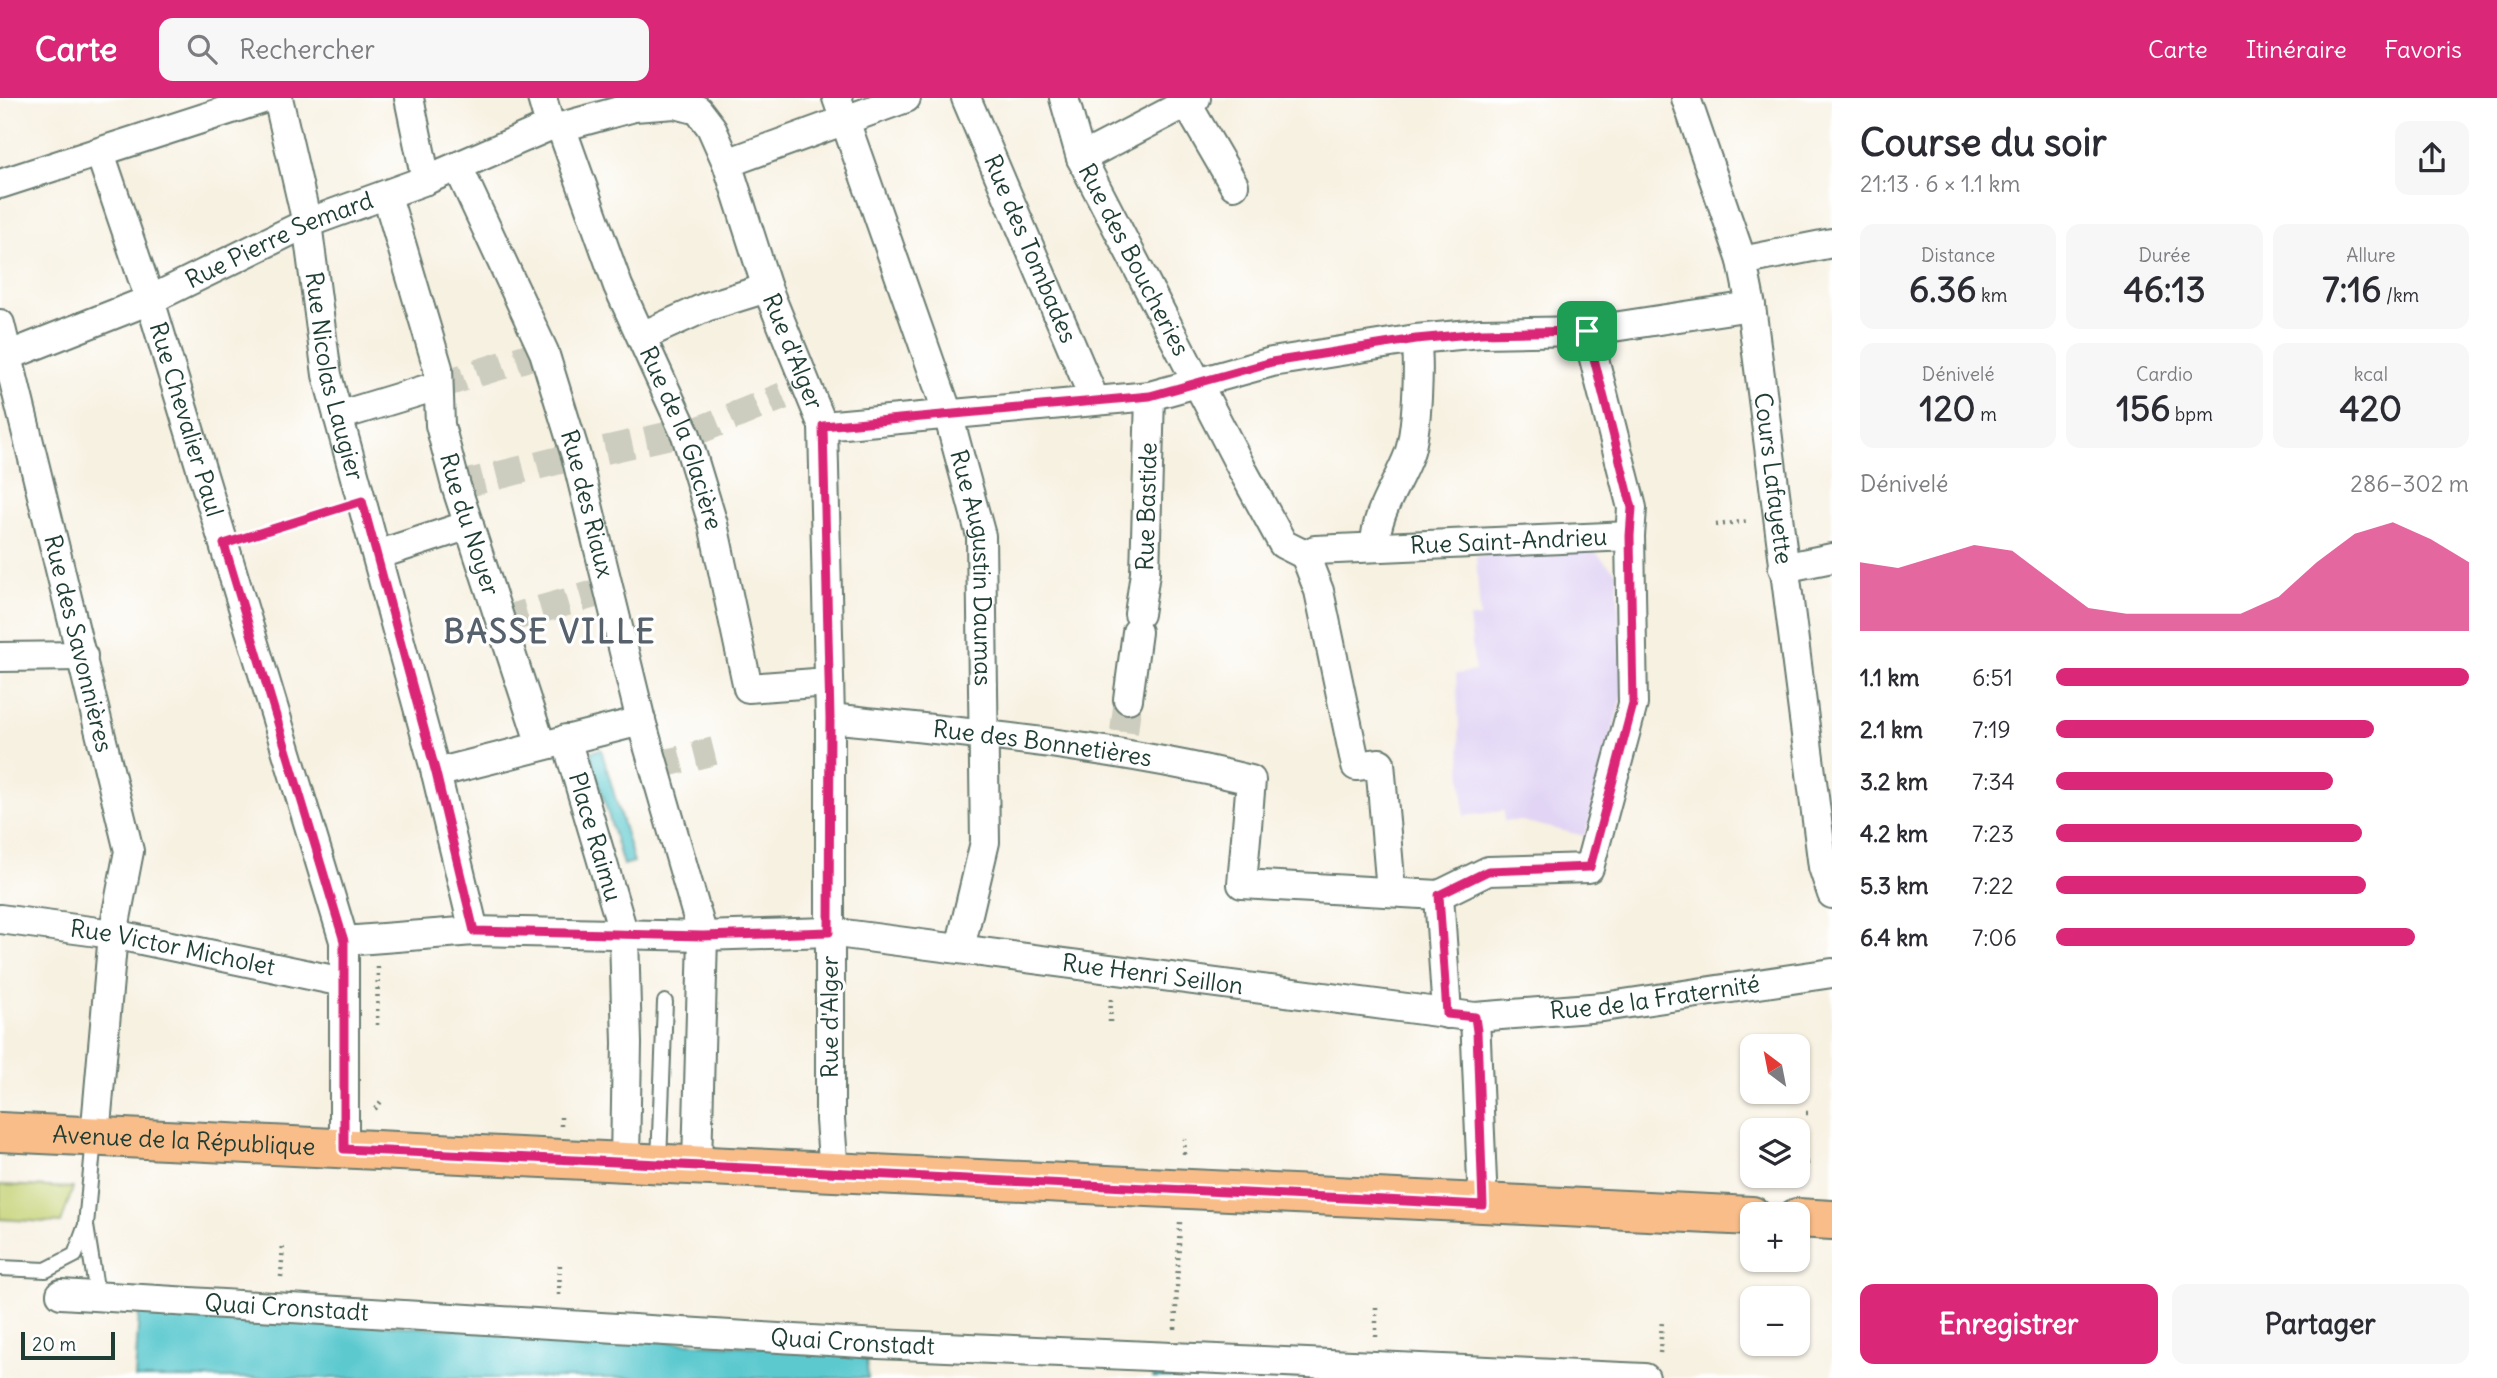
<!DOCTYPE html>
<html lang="fr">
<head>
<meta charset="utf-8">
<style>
	:root { --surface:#fff; --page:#f7f7f7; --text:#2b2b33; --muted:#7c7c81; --accent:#db2777 }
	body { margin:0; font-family:Delius,sans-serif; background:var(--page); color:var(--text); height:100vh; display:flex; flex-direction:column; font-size:26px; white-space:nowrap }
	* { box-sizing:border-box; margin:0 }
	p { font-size:23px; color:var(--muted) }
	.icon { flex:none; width:38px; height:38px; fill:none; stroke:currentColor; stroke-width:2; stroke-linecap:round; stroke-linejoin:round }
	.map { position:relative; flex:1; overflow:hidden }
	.side { display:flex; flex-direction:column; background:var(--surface); width:665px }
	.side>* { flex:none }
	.needle { width:46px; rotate:328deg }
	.controls { position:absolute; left:1740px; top:936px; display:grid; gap:14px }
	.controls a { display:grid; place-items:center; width:70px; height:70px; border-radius:14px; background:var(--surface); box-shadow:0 2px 5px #0004; font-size:35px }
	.scale { position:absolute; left:21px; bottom:18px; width:94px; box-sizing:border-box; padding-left:7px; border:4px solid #1f3d34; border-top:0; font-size:19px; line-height:24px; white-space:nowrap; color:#1f3d34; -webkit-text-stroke:5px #fff; paint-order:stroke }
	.pin { position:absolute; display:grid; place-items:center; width:60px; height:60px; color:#fff; margin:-30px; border-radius:14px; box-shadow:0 4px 10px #0006 }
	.round { display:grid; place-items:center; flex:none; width:74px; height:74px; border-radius:14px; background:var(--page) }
	.head { display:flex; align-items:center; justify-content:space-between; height:119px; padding:0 28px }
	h1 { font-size:38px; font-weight:700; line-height:52px }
	.figures { display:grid; grid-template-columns:repeat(3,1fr); gap:10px; height:119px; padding:7px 28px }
	.figures div { display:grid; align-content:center; border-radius:14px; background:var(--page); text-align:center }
	.figures b { font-size:35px; font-weight:700 }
	.figures small { font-size:19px; font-weight:400 }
	.figures p { font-size:19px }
	.chart { height:196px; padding:14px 28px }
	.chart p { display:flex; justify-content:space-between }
	.chart svg { width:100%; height:126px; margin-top:7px; fill:var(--accent); opacity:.7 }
	.primary-button { display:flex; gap:14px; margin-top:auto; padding:14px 28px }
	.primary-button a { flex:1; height:80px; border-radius:14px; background:var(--accent); color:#fff; font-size:28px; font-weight:700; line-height:80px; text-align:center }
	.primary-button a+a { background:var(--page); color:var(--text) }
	ul { padding:0 28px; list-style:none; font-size:23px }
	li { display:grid; grid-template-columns:112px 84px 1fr; align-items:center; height:52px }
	li i { height:18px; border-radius:9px; background:var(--accent) }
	header { display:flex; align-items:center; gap:42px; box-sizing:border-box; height:98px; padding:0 35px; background:var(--accent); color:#fff }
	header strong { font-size:33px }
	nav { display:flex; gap:38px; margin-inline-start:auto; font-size:24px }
	.search { width:490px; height:63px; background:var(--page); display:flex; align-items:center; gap:18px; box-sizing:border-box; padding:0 24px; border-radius:14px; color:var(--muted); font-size:26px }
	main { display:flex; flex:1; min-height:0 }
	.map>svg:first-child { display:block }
	.built { fill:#e1d4f4 }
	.green { fill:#c5d274; stroke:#728854; stroke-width:2 }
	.water { fill:#5bc9cf; stroke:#3d8382; stroke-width:2 }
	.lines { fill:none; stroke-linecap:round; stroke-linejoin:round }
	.street-tunnel { stroke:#cccdbe; stroke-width:28; stroke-dasharray:28 14; stroke-linecap:butt }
	.lane-casing { stroke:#6b7c71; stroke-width:18 }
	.street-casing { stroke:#6b7c71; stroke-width:32 }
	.primary-casing { stroke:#6b7c71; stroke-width:42 }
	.path { stroke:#6b7c71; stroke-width:4.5; stroke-dasharray:2 5; stroke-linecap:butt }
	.lane { stroke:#fff; stroke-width:14 }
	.street { stroke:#fff; stroke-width:28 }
	.primary { stroke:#f9bd89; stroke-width:38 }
	.route-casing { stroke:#fff; stroke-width:14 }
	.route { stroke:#db2777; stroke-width:9 }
	.labels { text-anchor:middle; stroke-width:6; stroke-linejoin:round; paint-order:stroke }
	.street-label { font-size:24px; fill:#1f3d34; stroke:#fff }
	.district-label { font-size:32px; font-weight:bold; letter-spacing:2px; fill:#57616c; stroke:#fff }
</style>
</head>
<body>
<header>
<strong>Carte</strong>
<div class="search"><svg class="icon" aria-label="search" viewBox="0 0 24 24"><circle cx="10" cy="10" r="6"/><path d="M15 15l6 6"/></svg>Rechercher</div>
<nav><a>Carte</a><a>Itinéraire</a><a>Favoris</a></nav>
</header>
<main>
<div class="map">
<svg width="1832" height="1280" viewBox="0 0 1832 1280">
	<rect width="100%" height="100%" fill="#fff"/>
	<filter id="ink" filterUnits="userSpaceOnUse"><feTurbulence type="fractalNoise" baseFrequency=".0143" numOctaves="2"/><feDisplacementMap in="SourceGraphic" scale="14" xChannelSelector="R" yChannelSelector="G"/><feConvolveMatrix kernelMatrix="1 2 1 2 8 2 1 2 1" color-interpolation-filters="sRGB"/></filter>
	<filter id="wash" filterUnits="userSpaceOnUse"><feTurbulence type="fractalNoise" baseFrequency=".00686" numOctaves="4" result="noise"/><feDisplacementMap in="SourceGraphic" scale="28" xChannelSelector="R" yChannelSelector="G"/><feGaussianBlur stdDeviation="1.57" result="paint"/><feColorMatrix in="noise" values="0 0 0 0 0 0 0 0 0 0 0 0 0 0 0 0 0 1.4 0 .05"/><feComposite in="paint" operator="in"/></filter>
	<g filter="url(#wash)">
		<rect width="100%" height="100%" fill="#f7f1e1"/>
		<path class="built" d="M1593,452l24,23 6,118 -38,145 -63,-15h-18v-10l-40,5 -8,-142 19,-3 -6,-53h11l-4,-62z"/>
		<path class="green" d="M0,1087l73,3 -12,35 -61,-4z"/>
		<g class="water">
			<path d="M601,651l33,113 -11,3 -33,-113z"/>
			<path d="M139,1213l727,42 2,25h-733z"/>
			<path d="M1155,1271l171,9h-173z"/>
		</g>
	</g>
	<g filter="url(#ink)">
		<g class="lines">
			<g class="street-tunnel">
				<path d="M437,288l107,-34"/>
				<path d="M692,335l91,-37"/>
				<path d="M605,352l70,-16"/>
				<path d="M456,388l120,-30"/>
				<path d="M500,523l109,-31"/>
				<path d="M1124,634l4,-33"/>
				<path d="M654,668l60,-15"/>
			</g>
			<defs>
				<g id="lane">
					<path d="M659,1064l6,-160"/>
					<path d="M86,1128l11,68"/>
					<path d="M0,1170l46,2 29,-15 11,-30 8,-87"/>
				</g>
				<g id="street">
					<path id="s1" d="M278,0l29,125 20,152 109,398 38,158"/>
					<path d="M409,0l17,82"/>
					<path d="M542,0l8,28"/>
					<path id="s2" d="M837,0l111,316 33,122 4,306 -25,106"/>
					<path id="s3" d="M966,0l128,301"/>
					<path id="s4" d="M1064,0l17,60 162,313 40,73 22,11"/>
					<path id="s5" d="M1686,0l56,163 9,45 72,561 9,27"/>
					<path d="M1187,6l47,81"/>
					<path id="s6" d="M561,29l57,159 68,149 27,89 35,164 81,-6"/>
					<path id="s7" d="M100,55l50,147 194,641v208"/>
					<path d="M1081,60l115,-60"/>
					<path d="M727,65l179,-65"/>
					<path id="s8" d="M458,69l86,185 32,104 65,265 62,215 -6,228"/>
					<path d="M0,86l266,-86"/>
					<path id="s9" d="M387,98l51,172 2,57 16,61 85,259"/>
					<path d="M1742,163l90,-18"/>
					<path id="s10" d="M0,226l129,527 -16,83 -18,203"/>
					<path d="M642,238l64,-29 61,-19"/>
					<path id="s11" d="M0,261l150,-59 157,-77 119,-43 124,-54 11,1 73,-20 41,-3 23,6 13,17 16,36 40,125 56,138 7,292v402l4,54"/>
					<path d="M338,318l99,-30"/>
					<path d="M823,328l327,-30 122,-34 144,-23 65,-6 106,-2 164,-25"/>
					<path d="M1375,447c1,-34 22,-59 34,-91 8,-23 11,-91 7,-115"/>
					<path d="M377,457l92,-30"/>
					<path d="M1305,457l14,36 37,175 24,-3 11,128"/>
					<path id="s12" d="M1305,457l10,-5 315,-14"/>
					<path d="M1783,470l49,-10"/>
					<path id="s13" d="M1139,516l6,-41 5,-177"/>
					<path d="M0,559l83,-1"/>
					<path d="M1128,601l9,-67"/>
					<path id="s14" d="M830,620c141,15 284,28 421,62l-9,104 197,11 49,-24 101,-3 44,-164 -3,-168 2,-28 -45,-177"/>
					<path id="s15" d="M566,641l58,196 3,108 -2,119"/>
					<path d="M436,675l205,-52"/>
					<path d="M1439,797l8,119"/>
					<path id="s16" d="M0,821l113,15 230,48"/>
					<path id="s17" d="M344,843l130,-10 229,5 126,-4 646,85 128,-10 229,-34"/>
					<path d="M1475,919l8,188"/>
					<path id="s18" d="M61,1196l817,50 767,34"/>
				</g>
				<g id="primary">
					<path id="s19" d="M0,1034l1752,84"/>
					<path d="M1797,1120l35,2"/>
				</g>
			</defs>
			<use href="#lane" class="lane-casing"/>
			<use href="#street" class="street-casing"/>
			<use href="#primary" class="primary-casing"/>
			<g class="path">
				<path d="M1716,427l34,-4"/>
				<path d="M253,437l82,-25"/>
				<path d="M378,869l-1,58 4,1"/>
				<path d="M1110,924l1,-23"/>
				<path d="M375,1011l8,-10"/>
				<path d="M1806,1015h3"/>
				<path d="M561,1028v-13"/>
				<path d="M1184,1056l1,-15"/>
				<path d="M1807,1065l5,-1"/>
				<path d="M281,1179l2,-34"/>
				<path d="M559,1197l1,-31"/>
				<path d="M1376,1209v31"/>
				<path d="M1175,1231l5,-107"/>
				<path d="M1660,1255l2,-33"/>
			</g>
			<use href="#lane" class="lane"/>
			<use href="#street" class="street"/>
			<use href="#primary" class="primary"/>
		</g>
	</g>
	<g class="lines" filter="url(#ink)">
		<defs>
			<path id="route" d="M1587,233l45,177 -2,28 3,168 -43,163 -102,4 -49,24 8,119 28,3 2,14 6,174c-380,-18 -759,-40 -1139,-56v-208l-120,-397 138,-43 74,272 38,158 229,5 126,-4 1,-214 -7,-292 327,-30 122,-34 144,-23 65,-6z"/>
		</defs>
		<use href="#route" class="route-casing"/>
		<use href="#route" class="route"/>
	</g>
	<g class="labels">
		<g class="street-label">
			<text dy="8" stroke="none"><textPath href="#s11" startOffset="304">Rue Pierre Semard</textPath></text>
			<text dy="8" stroke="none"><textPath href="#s3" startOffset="164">Rue des Tombades</textPath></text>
			<text dy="8" stroke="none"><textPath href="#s4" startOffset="177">Rue des Boucheries</textPath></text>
			<text dy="8" stroke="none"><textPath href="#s11" startOffset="1010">Rue d'Alger</textPath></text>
			<text dy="8" stroke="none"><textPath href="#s1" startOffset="284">Rue Nicolas Laugier</textPath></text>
			<text dy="8" stroke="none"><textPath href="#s7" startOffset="280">Rue Chevalier Paul</textPath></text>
			<text dy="8" stroke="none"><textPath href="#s6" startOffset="334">Rue de la Glacière</textPath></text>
			<text dy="8" stroke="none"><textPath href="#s5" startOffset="392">Cours Lafayette</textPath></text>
			<text dy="8" stroke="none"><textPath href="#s8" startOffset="362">Rue des Riaux</textPath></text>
			<text dy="8" stroke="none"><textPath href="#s13" startOffset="108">Rue Bastide</textPath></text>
			<text dy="8" stroke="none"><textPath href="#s9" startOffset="340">Rue du Noyer</textPath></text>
			<text dy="8" stroke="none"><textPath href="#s12" startOffset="205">Rue Saint-Andrieu</textPath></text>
			<text dy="8" stroke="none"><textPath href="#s2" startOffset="492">Rue Augustin Daumas</textPath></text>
			<text dy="8" stroke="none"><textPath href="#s10" startOffset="329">Rue des Savonnières</textPath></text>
			<text dy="8" stroke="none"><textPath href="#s14" startOffset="214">Rue des Bonnetières</textPath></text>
			<text dy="8" stroke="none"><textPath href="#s15" startOffset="102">Place Raimu</textPath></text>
			<text dy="8" stroke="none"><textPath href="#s16" startOffset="175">Rue Victor Micholet</textPath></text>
			<text dy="8" stroke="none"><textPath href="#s17" startOffset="812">Rue Henri Seillon</textPath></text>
			<text dy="8" stroke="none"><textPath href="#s17" startOffset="1318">Rue de la Fraternité</textPath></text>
			<text transform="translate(830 919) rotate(-90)" y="8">Rue d'Alger</text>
			<text dy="8" stroke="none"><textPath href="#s19" startOffset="184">Avenue de la République</textPath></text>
			<text dy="8" stroke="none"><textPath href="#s18" startOffset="226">Quai Cronstadt</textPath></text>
			<text dy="8" stroke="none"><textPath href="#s18" startOffset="793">Quai Cronstadt</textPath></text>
		</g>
		<g class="district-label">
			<text x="550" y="545">BASSE VILLE</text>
		</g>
	</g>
</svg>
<div class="controls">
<a><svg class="needle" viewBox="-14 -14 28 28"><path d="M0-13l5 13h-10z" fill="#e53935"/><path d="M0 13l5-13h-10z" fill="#7c7c81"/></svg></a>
<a><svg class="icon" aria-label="layers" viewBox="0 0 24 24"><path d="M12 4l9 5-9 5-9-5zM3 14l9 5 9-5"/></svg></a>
<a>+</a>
<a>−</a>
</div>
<div class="scale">20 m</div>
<div class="pin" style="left:1587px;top:233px;background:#1e9e55"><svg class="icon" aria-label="arrive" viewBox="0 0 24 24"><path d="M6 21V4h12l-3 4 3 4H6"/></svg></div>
</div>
<section class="side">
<div class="head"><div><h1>Course du soir</h1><p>21:13 · 6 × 1.1 km</p></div><a class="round"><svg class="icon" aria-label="share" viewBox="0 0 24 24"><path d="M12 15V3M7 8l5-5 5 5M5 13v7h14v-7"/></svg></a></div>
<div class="figures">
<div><p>Distance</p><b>6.36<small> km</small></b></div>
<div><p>Durée</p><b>46:13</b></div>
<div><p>Allure</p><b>7:16<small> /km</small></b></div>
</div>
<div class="figures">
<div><p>Dénivelé</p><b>120<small> m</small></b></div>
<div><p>Cardio</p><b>156<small> bpm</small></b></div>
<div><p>kcal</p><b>420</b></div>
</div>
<div class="chart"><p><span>Dénivelé</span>286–302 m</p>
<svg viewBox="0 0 160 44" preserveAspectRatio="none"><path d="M0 44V20L10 22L20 18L30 14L40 16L50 26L60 36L70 38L80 38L90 38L100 38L110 32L120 20L130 10L140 6L150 12L160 20V44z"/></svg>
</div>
<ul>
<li><b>1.1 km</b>6:51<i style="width:100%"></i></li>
<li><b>2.1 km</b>7:19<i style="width:77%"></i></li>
<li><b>3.2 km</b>7:34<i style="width:67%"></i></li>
<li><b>4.2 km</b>7:23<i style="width:74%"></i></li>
<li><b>5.3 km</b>7:22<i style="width:75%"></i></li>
<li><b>6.4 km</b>7:06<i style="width:87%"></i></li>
</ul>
<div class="primary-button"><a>Enregistrer</a><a>Partager</a></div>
</section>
</main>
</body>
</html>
